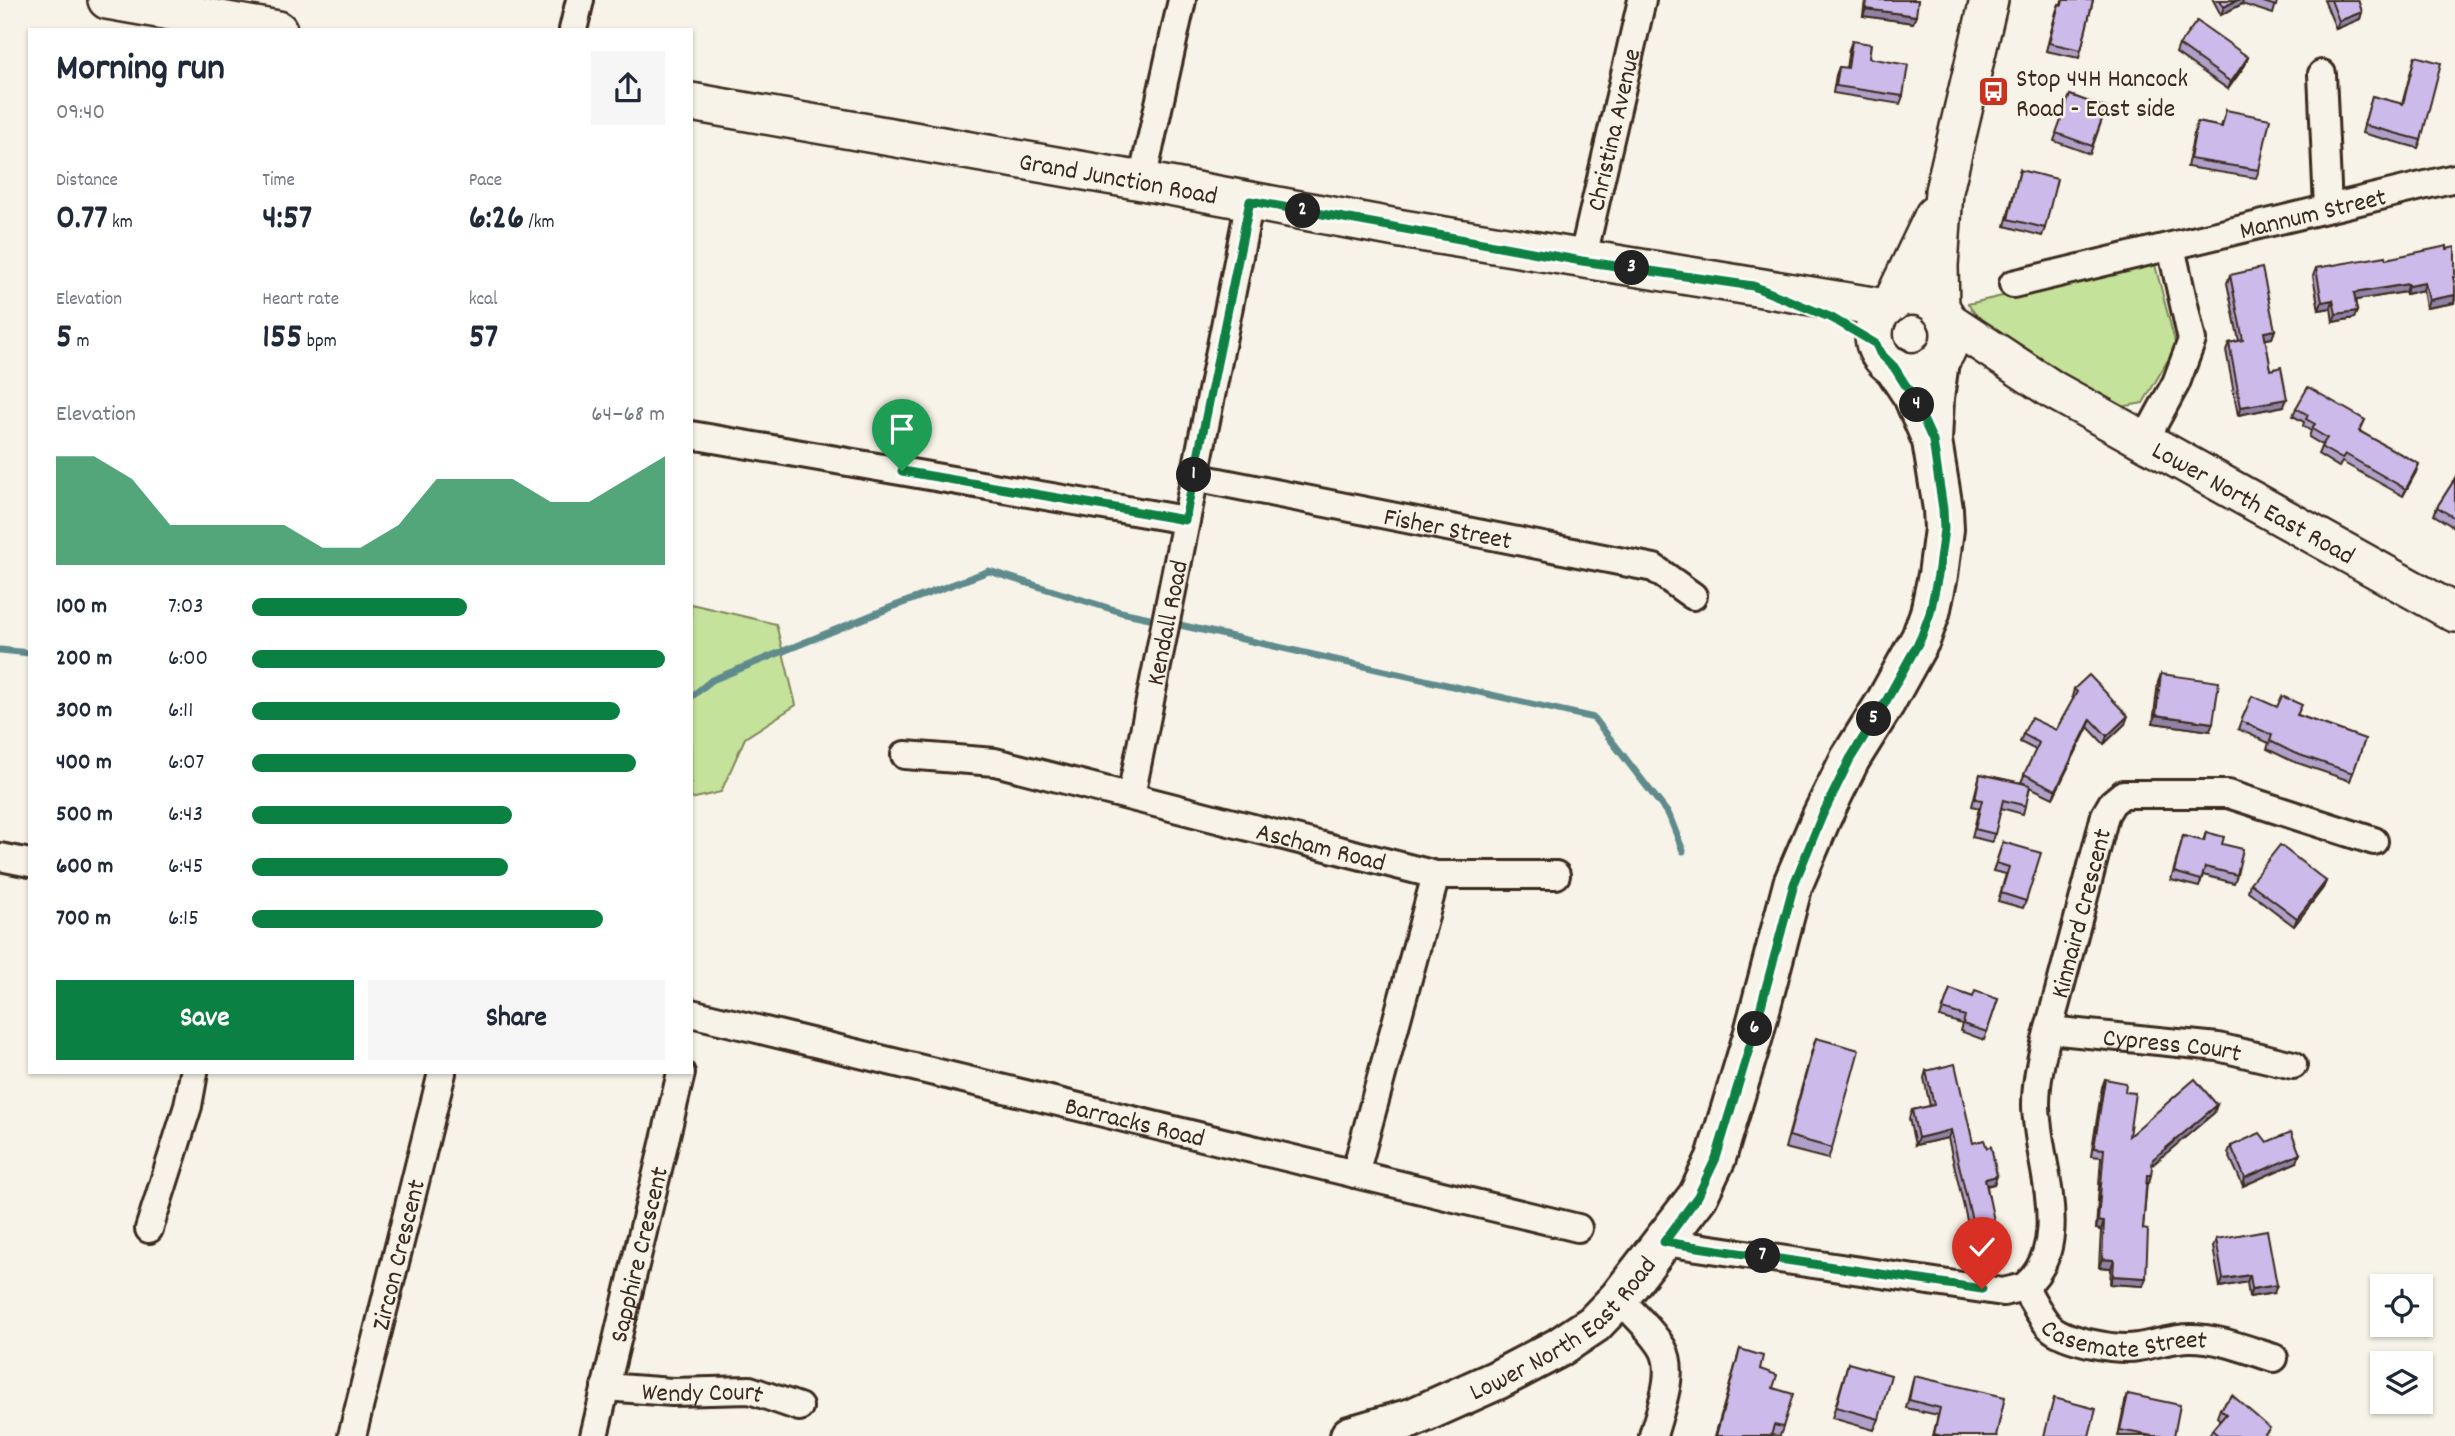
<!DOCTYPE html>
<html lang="en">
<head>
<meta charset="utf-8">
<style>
	:root { --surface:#fff; --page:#f6f6f7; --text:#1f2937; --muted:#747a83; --accent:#0b8043 }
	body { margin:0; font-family:Dekko,sans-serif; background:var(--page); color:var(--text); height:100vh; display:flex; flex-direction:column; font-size:26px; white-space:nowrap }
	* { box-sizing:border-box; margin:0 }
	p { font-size:23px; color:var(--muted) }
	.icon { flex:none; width:38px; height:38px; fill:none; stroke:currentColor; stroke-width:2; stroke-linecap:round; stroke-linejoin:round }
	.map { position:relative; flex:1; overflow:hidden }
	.drawer { position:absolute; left:28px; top:28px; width:665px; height:1046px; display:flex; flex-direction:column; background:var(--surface); border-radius:0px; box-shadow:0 2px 5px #0004 }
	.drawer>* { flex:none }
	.buttons { position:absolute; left:2370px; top:1274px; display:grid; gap:14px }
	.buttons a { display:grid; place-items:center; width:63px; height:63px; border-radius:0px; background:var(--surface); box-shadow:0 2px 5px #0004; font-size:35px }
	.pin { position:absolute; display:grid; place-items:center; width:60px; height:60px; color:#fff; margin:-72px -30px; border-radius:50% 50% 50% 0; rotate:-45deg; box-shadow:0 0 7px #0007 }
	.pin .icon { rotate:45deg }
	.km { position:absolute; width:35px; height:35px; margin:-18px; border-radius:50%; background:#222; color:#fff; font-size:19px; line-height:35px; text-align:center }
	.round { display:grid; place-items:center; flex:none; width:74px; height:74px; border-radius:0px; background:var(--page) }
	.head { display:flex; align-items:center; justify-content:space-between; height:119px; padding:0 28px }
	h1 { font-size:38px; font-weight:700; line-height:52px }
	.metrics { display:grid; grid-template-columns:repeat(3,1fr); gap:10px; height:119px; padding:7px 28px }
	.metrics div { display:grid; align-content:center }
	.metrics b { font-size:35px; font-weight:700 }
	.metrics small { font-size:19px; font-weight:400 }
	.metrics p { font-size:19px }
	.chart { height:196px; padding:14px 28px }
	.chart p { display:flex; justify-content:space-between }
	.chart svg { width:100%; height:126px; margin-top:7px; fill:var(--accent); opacity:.7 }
	.action { display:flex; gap:14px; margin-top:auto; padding:14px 28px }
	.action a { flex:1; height:80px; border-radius:0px; background:var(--accent); color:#fff; font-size:28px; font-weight:700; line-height:80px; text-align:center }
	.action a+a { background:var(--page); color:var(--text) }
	ul { padding:0 28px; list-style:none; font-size:23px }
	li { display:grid; grid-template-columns:112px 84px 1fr; align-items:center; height:52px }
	li i { height:18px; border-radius:9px; background:var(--accent) }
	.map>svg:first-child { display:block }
	.green { fill:#c4e29a; stroke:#80865c; stroke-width:2 }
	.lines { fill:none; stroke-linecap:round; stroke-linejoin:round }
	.stream { stroke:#618b8d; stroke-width:7 }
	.street-casing { stroke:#3b2a1e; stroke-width:32 }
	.secondary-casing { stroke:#3b2a1e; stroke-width:42 }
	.primary-casing { stroke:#3b2a1e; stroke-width:44 }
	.street { stroke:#f7f3e8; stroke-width:26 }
	.secondary { stroke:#f7f3e8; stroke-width:37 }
	.primary { stroke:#f7f3e8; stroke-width:38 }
	.wall { fill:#afa0c9; stroke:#3b2a1e; stroke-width:2 }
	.shaded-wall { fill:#8f82a4; stroke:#3b2a1e; stroke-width:2 }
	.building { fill:#ccbaea; stroke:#3b2a1e; stroke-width:2 }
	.route-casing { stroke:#fff; stroke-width:14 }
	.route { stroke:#0b8043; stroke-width:9 }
	.labels { text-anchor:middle; stroke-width:5; stroke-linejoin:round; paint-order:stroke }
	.poi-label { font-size:26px; fill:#3b2a1e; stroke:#f7f3e8; text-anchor:start }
	.street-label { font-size:26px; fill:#3b2a1e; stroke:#f7f3e8 }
</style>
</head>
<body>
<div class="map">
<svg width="2455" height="1436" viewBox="0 0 2455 1436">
	<rect width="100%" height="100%" fill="#f7f3e8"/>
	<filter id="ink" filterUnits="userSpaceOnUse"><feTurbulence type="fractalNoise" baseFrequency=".0143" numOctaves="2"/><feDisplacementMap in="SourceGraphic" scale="14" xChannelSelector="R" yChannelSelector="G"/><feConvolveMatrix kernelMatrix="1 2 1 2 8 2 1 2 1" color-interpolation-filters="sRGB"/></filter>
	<g filter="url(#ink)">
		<g class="green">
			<path d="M2154,261l22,85 -33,57 -22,4 -133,-76 -20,-27z"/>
			<path d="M691,604l85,20 20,81 -51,33 -24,54 -30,7z"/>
		</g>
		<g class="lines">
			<g class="stream">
				<path d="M1171,623l423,95 75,97 14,36"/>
				<path d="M0,650l30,3"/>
				<path d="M691,697l21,-17 180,-73 97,-36 132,41 38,8"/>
			</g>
			<defs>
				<g id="street">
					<path d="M573,30l7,-30"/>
					<path d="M2322,74l6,134"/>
					<path d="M1142,181l40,-181"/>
					<path id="s1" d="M1582,261l60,-261"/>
					<path id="s2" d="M2013,284l442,-106"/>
					<path d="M691,435l494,85"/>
					<path d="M2145,440l31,-57 16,-43 -21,-93"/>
					<path id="s3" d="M1194,477l460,91 39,28"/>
					<path id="s4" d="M905,755l90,7 441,113 -81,299"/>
					<path id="s5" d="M1131,796l119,-595"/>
					<path d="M0,857l30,6"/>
					<path d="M1436,875h120"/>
					<path id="s6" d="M691,1013l887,215"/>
					<path id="s7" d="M2049,1030l169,17 75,18"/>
					<path d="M149,1229l39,-123 6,-33"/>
					<path id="s8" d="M1664,1242l339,50 21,-5c8,12 16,30 26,40 14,14 69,24 88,20 18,-3 34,-9 53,-9 28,0 57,12 83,20"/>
					<path id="s9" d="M2024,1287c52,-44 12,-126 12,-183 0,-36 13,-74 22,-109 16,-60 32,-120 47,-180l7,-12 11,-9h105l146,47"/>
					<path d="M1619,1298c14,16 33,32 44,51 13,24 -4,63 -10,87"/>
					<path id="s10" d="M605,1387l67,5 78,-2 49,17"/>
					<path id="s11" d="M352,1436l90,-363"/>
					<path id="s12" d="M594,1436l87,-363"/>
				</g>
				<g id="secondary">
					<path d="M107,0l171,30"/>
					<path id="s13" d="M691,102l451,79 260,48 483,79"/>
					<circle cx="1912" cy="334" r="38"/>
					<path d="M1892,303l42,-88"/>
					<path d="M1940,309l-1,-43 5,-75 45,-191"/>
					<path id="s14" d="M1947,320l106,70 402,223"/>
				</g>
				<g id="primary">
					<path d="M1894,367l19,29 17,40"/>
					<path id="s15" d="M1350,1436l62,-18 85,-38 61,-32 36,-24 25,-26 79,-102 18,-38 37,-122 40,-152 29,-68 28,-57 35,-56 36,-65 9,-25 8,-38 6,-46 -1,-20 -11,-68 2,-43 5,-37"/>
				</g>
			</defs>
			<use href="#street" class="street-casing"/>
			<use href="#secondary" class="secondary-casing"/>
			<use href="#primary" class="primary-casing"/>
			<use href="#street" class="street"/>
			<use href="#secondary" class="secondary"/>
			<use href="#primary" class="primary"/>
		</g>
		<g class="wall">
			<path d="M1865,0h53l-5,23 -50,-7z"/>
			<path d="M2062,0h31l-12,50 -2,8 -33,-7 10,-39 3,-8h2z"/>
			<path d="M2213,0h64l-4,14 -31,-10 -21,11z"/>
			<path d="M2324,0h34l4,12 -2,7 -24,10z"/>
			<path d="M1852,41l17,17 34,38 -3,8 -67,-11 3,-18 3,-8 7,1 3,-19z"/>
			<path d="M2179,45l69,12 -3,8 -17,24 -52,-36z"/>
			<path d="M2415,56l6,84 -3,8 -56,-15 10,-37 30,8z"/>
			<path d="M2070,95l36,13 -16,46 -36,-13z"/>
			<path d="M2226,110l33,60 -3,8 -69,-11 8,-38 2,-7 24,5z"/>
			<path d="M2020,170l25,58 -3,8 -37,-10z"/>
			<path d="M2386,259l68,25 1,16 -1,3 -28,5 -3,-18 -17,4 -1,-2 -50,8 2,11 -3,7 -21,4 -2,-14 -12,2 -6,-34 3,-8z"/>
			<path d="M2230,275l45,55 -3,8 -7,1 6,31 13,36 -46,9 -12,-65 3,-7 10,-2 -12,-58z"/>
			<path d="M2296,408l69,12 -5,11 56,41 -13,24 -61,-34 -3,5 -21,-13 4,-9 -13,-8 2,-6 -8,-5 1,-4 -11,-6z"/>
			<path d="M2455,479v49l-21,-13 3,-8z"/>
			<path d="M2161,674l49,57 -57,-8 5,-41z"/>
			<path d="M2074,689l51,35 -21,20 -16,-17 -35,71 -23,-11 -7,27 -22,-6 -9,34 -20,-5 7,-29 -7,-2 8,-32 46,10 -5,-2 15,-32 -16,-8 3,-8 33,-4 18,-32 -2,-1z"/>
			<path d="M2298,715l67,24 -15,42 -58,-20 -25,-12 2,-6 -31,-14 3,-8z"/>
			<path d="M2206,832l16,12 15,31 -3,8 -31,-8 -4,12 -28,-7 12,-44 20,5z"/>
			<path d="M2003,842l23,59 -3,7 -25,-7 8,-27 -13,-3z"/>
			<path d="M2326,881l-3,7 -29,38 -46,-35 2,-8z"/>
			<path d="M1950,989l23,8 25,2 -14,41 -24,-9 2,-7 -22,-7z"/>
			<path d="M1816,1038l16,110 -4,11 -43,-11 27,-98z"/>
			<path d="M1926,1071l47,72 14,5 10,28 -3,8 -7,2 7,51 -22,5 -24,-104 -33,7 -6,-27 3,-8 18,-4 -6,-28z"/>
			<path d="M2105,1079l20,13 4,44 85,-23 -62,52 -3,18h-2l-4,46v57l-33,-2 1,-16 -12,-1 2,-37 -5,-1 5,-72 -10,-1 11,-69z"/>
			<path d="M2267,1142l30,20 -54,24 -15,-33 3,-7z"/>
			<path d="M2216,1239l58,54 -25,4 -2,-15 -27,5 -7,-40z"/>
			<path d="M1740,1349l20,20 13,19 10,39 -3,9 -9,-1v1h-56z"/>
			<path d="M1848,1363l31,56 -5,11 -42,-12z"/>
			<path d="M1914,1376l82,60h-63l5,-21 -32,-7z"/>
			<path d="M2128,1394l46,42h-56l7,-34z"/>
			<path d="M2220,1409l47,27h-58l3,-6 8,-10 -3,-3z"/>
		</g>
		<g class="shaded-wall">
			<path d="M2237,0h6l-1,4 -21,11 3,-8z"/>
			<path d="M1866,9l50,7 -3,7 -50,-7z"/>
			<path d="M2362,12l-2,7 -24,10 3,-8z"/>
			<path d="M2248,57l-3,8 -17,24 3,-7z"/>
			<path d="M2425,283l-2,7 -17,4 2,-8z"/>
			<path d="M2408,284l-3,8 -54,9 3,-8z"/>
			<path d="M2455,295l-1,8 -28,5 3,-8z"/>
			<path d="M2333,300l-2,8 -12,2 3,-8z"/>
			<path d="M2357,311l-3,7 -21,4 3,-8z"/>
			<path d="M2275,330l-3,8 -11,2 3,-8z"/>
			<path d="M2287,399l-3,7 -46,9 3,-8z"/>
			<path d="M2419,464l-3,8 -13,24 3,-7z"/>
			<path d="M2156,715l57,8 -3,8 -57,-8z"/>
			<path d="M2128,716l-3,8 -21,20 3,-8z"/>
			<path d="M2091,719l-3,8 -35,71 3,-8z"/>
			<path d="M2326,881l-3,7 -29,38 3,-8z"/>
			<path d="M2217,1105l-3,8 -64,54 3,-8z"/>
			<path d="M1951,1130l-3,8 -33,7 3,-7z"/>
			<path d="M2300,1154l-3,8 -54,24 2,-8z"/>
			<path d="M2147,1175h4l-2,8h-4z"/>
			<path d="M1997,1176l-3,8 -12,2 3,-7z"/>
			<path d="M2098,1221l6,1 -3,8 -5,-1z"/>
			<path d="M1996,1230l-2,7 -22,5 3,-8z"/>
			<path d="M2102,1259l12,1 -3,8 -12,-1z"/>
			<path d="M2250,1275l-3,7 -27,5 3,-8z"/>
			<path d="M2113,1276l33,2 -3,8 -33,-2z"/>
			<path d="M2277,1285l-3,8 -25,4 3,-8z"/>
		</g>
		<g class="building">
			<path d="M1867,0h51l-2,16 -50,-7z"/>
			<path d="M2063,0h30l-12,50 -32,-7 10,-39 3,1z"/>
			<path d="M2220,0h17l-13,7z"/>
			<path d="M2257,0h20l-1,6z"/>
			<path d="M2331,0h27l4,12 -23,9z"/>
			<path d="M2197,21l51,36 -17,25 -52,-37z"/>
			<path d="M1852,41l19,3 -2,14 39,7 -5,31 -67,-10 3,-19 9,1z"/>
			<path d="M2415,56l26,7 -20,77 -57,-15 8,-29 31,8z"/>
			<path d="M2070,95l36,13 -14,38 -36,-13z"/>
			<path d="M2226,110l44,9 -11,51 -69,-11 7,-37 25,5z"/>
			<path d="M2020,170l37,9 -12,49 -37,-9z"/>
			<path d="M2447,246v3l8,-2v30h-2l2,10v8l-26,5 -4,-17 -17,3v-2l-54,9 3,18 -21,3 -3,-14 -11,2 -6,-34 70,-12v3z"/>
			<path d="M2262,268l13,62 -11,2 7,38 10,-3 6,32 -46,8 -12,-64 14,-3 -13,-65z"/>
			<path d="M2308,387l57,33 -6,11 60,33 -13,25 -61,-35 -3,5 -21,-12 6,-9 -15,-9 3,-5 -9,-5 2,-4 -12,-7z"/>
			<path d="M2455,479v39l-18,-11z"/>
			<path d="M2161,674l58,8 -6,41 -57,-8z"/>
			<path d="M2089,675l39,41 -21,20 -16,-17 -35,71 -32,-16 15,-31 -16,-9 8,-16 25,12 21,-38 -3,-3z"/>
			<path d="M2252,696l25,11 5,-11 20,9 -5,10 68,24 -12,34 -59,-20 -24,-12 2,-6 -31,-14z"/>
			<path d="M1980,774l50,11 -4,21 -23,-6 -8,34 -20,-5 7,-29 -7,-1z"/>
			<path d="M2206,832l18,5 -2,7 21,5 -6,26 -32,-8 -4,13 -27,-8 9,-36 21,5z"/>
			<path d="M2003,842l38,11 -15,48 -25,-8 8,-26 -13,-4z"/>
			<path d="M2280,845l46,36 -29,37 -47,-35z"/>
			<path d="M1950,989l23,8 2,-6 23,8 -11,33 -24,-8 2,-8 -22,-7z"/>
			<path d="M1816,1038l43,12 -27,98 -43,-12z"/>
			<path d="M1955,1064l18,79 11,-3 3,8 4,-2 6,30 -12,3 11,51 -21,4 -24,-104 -33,8 -6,-28 22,-5 -8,-34z"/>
			<path d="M2105,1079l21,4 -1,9 10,1 -6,43 66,-57 22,26 -64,54 -2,16h-4l-4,54 5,1 -2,48 -33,-2 1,-16 -12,-1 2,-37 -6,-1 6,-72 -10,-1z"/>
			<path d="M2291,1132l9,22 -55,24 -14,-32 29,-13 7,9z"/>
			<path d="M2267,1230l10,55 -25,4 -2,-14 -27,4 -7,-40z"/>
			<path d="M1740,1349l23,7 -3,13 17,6 -4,13 20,6 -10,33 -9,-2 -3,11h-55z"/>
			<path d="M1848,1363l43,12 -12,44 -43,-12z"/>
			<path d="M1914,1376l91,21 -9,39h-54l-8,-2 6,-26 -31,-8z"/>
			<path d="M2128,1394l52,11 -6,31h-22l-32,-6z"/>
			<path d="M2232,1395l38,33 -7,8h-44l-7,-6 14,-16 -6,-5z"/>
			<path d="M2054,1398l42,11 -7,27h-45z"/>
		</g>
	</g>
	<g class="lines" filter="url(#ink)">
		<defs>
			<path id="route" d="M902,471l283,49 65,-319 332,60 171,25 79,32 44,26 4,9 14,14 19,30 20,44 10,68 1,20 -6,46 -8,38 -9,25 -36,65 -35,56 -28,57 -28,68 -41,152 -37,122 -18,38 -34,46 318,47"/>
		</defs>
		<use href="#route" class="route-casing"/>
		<use href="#route" class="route"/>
	</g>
	<defs>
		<symbol id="bus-square" viewBox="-11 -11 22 22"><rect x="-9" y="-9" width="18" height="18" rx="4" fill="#c8321e" stroke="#f7f3e8"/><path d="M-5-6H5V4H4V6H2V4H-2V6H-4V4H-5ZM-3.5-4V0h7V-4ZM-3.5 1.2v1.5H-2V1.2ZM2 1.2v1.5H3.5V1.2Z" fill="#fff"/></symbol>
	</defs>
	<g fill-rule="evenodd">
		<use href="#bus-square" x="1976" y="74" width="35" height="35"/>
	</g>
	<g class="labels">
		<g class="poi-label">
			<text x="2016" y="86">Stop 44H Hancock<tspan x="2016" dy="30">Road - East side</tspan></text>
		</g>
		<g class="street-label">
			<text dy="9" stroke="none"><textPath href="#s1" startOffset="135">Christina Avenue</textPath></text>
			<text dy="9" stroke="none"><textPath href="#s13" startOffset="434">Grand Junction Road</textPath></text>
			<text dy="9" stroke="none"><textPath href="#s2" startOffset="308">Mannum Street</textPath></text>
			<text dy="9" stroke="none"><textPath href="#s14" startOffset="357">Lower North East Road</textPath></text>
			<text dy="9" stroke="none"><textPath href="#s3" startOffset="259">Fisher Street</textPath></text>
			<text dy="9" stroke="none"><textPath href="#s5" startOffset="177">Kendall Road</textPath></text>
			<text dy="9" stroke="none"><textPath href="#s4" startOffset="427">Ascham Road</textPath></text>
			<text dy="9" stroke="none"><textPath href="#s9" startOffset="388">Kinnaird Crescent</textPath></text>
			<text dy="9" stroke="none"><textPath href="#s7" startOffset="124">Cypress Court</textPath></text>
			<text dy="9" stroke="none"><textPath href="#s6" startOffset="457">Barracks Road</textPath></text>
			<text dy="9" stroke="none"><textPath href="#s11" startOffset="187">Zircon Crescent</textPath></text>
			<text dy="9" stroke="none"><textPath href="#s12" startOffset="187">Sapphire Crescent</textPath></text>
			<text dy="9" stroke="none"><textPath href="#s15" startOffset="242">Lower North East Road</textPath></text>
			<text dy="9" stroke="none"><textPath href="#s8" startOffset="490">Casemate Street</textPath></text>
			<text dy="9" stroke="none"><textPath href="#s10" startOffset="98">Wendy Court</textPath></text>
		</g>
	</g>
</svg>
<div class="buttons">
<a><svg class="icon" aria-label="locate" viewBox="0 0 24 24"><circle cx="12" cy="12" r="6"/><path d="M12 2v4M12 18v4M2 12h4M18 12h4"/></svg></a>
<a><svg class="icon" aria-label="layers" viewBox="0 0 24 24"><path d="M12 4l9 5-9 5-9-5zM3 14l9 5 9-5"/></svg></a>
</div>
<div class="pin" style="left:902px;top:471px;background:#1e9e55"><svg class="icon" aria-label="arrive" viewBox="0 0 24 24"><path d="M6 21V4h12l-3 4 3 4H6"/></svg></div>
<div class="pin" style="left:1982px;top:1289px;background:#d93025"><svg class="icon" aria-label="check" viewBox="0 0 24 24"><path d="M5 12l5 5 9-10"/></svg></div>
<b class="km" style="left:1194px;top:475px">1</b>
<b class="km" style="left:1303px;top:211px">2</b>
<b class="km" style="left:1632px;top:268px">3</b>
<b class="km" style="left:1917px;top:405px">4</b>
<b class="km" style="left:1874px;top:719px">5</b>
<b class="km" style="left:1755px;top:1029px">6</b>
<b class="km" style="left:1763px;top:1256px">7</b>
<section class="drawer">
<div class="head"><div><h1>Morning run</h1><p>09:40</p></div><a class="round"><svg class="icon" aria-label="share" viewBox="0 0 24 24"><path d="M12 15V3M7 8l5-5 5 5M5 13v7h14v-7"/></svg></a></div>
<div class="metrics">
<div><p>Distance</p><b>0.77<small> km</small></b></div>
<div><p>Time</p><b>4:57</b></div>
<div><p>Pace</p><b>6:26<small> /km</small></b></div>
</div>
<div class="metrics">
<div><p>Elevation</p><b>5<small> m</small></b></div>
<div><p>Heart rate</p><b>155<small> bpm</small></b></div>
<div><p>kcal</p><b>57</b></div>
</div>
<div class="chart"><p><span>Elevation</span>64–68 m</p>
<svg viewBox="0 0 160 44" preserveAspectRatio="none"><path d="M0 44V6L10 6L20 14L30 30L40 30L50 30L60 30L70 38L80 38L90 30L100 14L110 14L120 14L130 22L140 22L150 14L160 6V44z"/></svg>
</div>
<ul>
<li><b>100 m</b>7:03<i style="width:52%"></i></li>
<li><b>200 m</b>6:00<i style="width:100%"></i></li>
<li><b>300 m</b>6:11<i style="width:89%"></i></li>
<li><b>400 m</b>6:07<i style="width:93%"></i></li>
<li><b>500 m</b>6:43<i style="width:63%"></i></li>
<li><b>600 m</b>6:45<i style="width:62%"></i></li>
<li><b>700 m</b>6:15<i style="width:85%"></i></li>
</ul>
<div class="action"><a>Save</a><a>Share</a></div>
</section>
</div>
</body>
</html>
